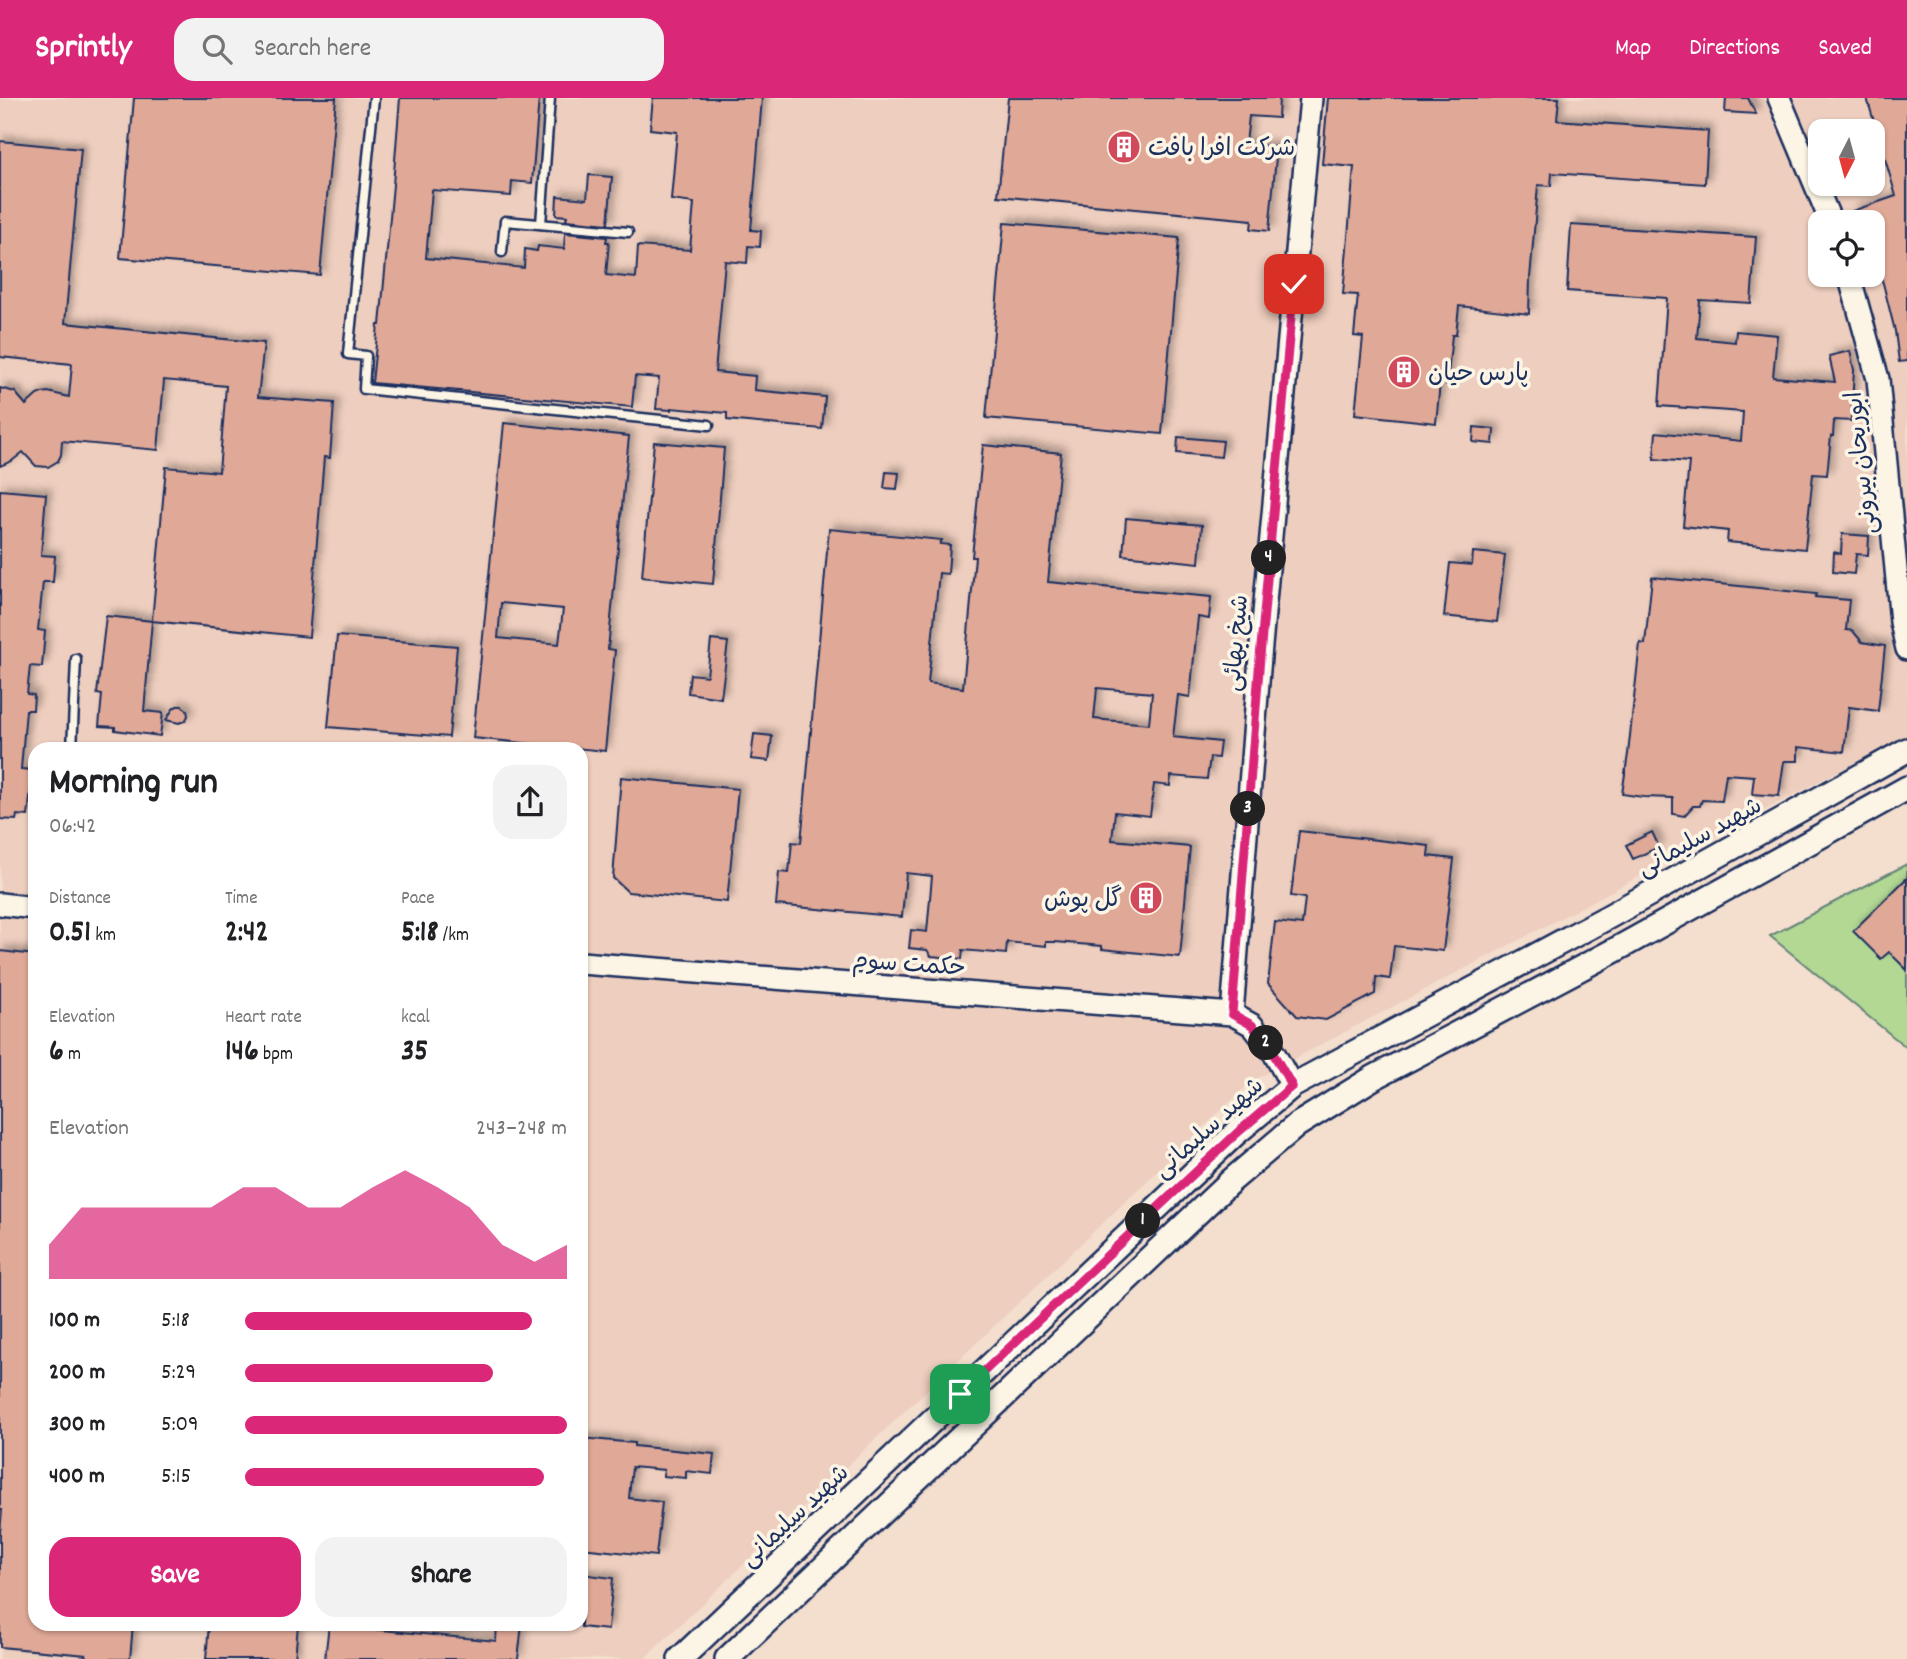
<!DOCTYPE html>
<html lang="en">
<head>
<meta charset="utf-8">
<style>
	:root { --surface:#fff; --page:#f2f2f2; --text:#202124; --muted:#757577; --accent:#db2777 }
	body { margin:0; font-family:Dekko,"Playpen Sans Arabic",sans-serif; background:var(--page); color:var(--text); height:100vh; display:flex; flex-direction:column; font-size:26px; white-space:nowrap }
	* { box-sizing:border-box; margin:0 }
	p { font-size:23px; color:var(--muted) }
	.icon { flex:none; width:38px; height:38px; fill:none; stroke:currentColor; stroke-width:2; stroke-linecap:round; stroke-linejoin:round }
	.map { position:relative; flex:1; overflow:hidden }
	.sheet { position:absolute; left:28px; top:644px; width:560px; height:889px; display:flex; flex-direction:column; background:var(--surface); border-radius:21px; box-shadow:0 2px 5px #0004 }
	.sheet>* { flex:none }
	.needle { width:46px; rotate:186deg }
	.controls { position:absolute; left:1808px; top:21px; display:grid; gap:14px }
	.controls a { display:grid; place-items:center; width:77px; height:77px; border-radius:14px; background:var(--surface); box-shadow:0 2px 5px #0004; font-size:35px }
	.pin { position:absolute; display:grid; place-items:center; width:60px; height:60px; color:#fff; margin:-30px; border-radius:14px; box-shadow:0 4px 10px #0006 }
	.km { position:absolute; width:35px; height:35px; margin:-18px; border-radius:50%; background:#222; color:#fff; font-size:19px; line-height:35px; text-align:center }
	.round { display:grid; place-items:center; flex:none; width:74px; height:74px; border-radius:21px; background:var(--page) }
	.summary { display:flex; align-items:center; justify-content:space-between; height:119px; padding:0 21px }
	h1 { font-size:38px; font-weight:700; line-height:52px }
	.metrics { display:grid; grid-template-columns:repeat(3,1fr); gap:10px; height:119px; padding:7px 21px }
	.metrics div { display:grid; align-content:center }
	.metrics b { font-size:30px; font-weight:700 }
	.metrics small { font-size:19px; font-weight:400 }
	.metrics p { font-size:19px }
	.chart { height:196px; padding:14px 21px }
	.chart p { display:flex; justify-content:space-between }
	.chart svg { width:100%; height:126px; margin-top:7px; fill:var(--accent); opacity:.7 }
	.button { display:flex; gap:14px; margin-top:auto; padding:14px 21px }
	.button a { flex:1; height:80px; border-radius:21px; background:var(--accent); color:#fff; font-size:28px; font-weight:700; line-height:80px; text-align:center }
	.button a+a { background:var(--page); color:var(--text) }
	ul { padding:0 21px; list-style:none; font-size:23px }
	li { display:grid; grid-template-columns:112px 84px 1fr; align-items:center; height:52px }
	li i { height:18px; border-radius:9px; background:var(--accent) }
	header { display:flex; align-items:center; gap:42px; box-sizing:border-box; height:98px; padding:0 35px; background:var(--accent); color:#fff }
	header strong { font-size:33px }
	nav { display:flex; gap:38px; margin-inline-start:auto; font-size:24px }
	.search { width:490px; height:63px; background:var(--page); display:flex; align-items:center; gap:18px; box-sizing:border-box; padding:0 24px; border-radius:21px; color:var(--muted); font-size:26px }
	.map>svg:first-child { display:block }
	.built { fill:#eecebe; fill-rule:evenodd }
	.green { fill:#b2d894; stroke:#668479; stroke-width:2 }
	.building { fill:#e0a897; stroke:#1b2f5e; stroke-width:2; fill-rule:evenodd; filter:url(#shadow) }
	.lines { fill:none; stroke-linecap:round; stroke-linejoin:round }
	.service-casing { stroke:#1b2f5e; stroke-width:13 }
	.tertiary-casing { stroke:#1b2f5e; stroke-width:26 }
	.secondary-casing { stroke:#1b2f5e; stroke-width:28 }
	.service { stroke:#fcf5e5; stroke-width:8 }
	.tertiary { stroke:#fcf5e5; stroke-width:21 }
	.secondary { stroke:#fcf5e5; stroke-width:23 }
	.route-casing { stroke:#fff; stroke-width:14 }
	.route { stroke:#db2777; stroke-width:9 }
	.labels { text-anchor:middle; stroke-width:7; stroke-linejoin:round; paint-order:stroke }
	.poi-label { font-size:24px; fill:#1b2f5e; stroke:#fcf5e5; text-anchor:start }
	.street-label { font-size:24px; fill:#1b2f5e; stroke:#fcf5e5 }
</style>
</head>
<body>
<header>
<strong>Sprintly</strong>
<div class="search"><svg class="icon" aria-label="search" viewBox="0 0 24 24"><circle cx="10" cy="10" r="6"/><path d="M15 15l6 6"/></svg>Search here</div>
<nav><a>Map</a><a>Directions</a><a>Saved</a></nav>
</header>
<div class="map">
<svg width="1907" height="1561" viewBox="0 0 1907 1561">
	<defs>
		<filter id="shadow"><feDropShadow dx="5" dy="-5" stdDeviation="3.5" flood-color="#0004"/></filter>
	</defs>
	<rect width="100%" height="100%" fill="#f4dece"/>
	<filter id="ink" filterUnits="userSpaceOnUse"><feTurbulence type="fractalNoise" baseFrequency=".0143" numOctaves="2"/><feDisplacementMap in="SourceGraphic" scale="14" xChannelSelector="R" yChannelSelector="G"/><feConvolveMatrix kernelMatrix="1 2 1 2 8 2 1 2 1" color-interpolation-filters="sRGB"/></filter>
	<g filter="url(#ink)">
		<path class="built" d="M0,0h1907v637l-655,346 -608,578h-644zM1820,33h52v53h-52zM1820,124h52v53h-52zM35,651h546v875h-546z"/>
		<path class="green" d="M1907,766v184l-137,-112z"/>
		<g class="building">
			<path d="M134,0h202l-16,177 -200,-17z"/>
			<path d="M400,0h139l-7,85 -20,-2 -1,15 -79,-6 -6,68 98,10 1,-19 12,2 1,-5 26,3 1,-16 42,4 -1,5h3l-3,33 30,3 2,-32 52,4 4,-47 -23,-3 6,-68 -27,-3 3,-31h109l-11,132 10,1 -1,16 -12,-1 -1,17 -22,-2 -10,111 40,4 -1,14 71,7 -3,32 -95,-9v-7l-56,-5v2l-15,-1 3,-31 -24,-2 -3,31 -260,-24 6,-58h2l13,-140z"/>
			<path d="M1008,0h271l-1,20 -29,-2 -3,28 31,3 -8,84 -18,-2 1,-9 -254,-24z"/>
			<path d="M1328,0h231l-2,22 151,11 -3,53 -153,-11 -1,13 -13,-1 -8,93 -1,36 -70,-8 -3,29h-4l-5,49 -7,-1 -4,40 -81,-9 8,-77 -9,-1 4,-41 -15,-1 11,-127 -32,-3z"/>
			<path d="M1726,0h22l8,16 -31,-2z"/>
			<path d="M1867,0h40v263l-8,1 -4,-31 -12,-48 -11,-24v-37h-15l-5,-11 44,-15z"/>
			<path d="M0,43l81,8 -16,174 199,20 -6,54 76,6 -4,55 -6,-1 -15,180 -157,-16 14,-154 53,5 7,-86 -62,-6 -6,70 -96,-9 -1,14 -3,6 -10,6 -12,-1 -13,-14 -11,9 -12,5v-78l15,4 11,13 11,-10 5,-2 6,-1 21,5 3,-33 -72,-7z"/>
			<path d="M589,77l23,2 -4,47 -42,-4 1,-4 -11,-1 1,-19 30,3z"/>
			<path d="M1004,125l175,15 -17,196 -176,-16z"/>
			<path d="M1571,127l185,12 -5,66 -51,-3 -3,38 38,4 1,-11 41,4 -4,42 62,5 -6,-26 21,-5 4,19 -3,51 -17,-1 -1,16h-2l-4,39 -14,-1 -8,75 -78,-7 1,-11 -45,-5 6,-64 -35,-3 2,-27 85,9 2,-29 -84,-6 8,-108 -100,-7z"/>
			<path d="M504,325l125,13 -21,213 7,1 -10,101 -132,-13zM501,505l62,6 -4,35 -61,-6z"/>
			<path d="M1474,329l20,2 -1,15 -20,-2z"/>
			<path d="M1178,339l45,4 -2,16 -44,-4z"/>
			<path d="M654,344l70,6 -11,136 -71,-7z"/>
			<path d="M983,347l78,8 -13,129 163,15 -2,22 -11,-2 -8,80 -12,-2 -5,42 47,5 -2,16 -8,-1 -3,22 -36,-3 -1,10 -16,-2 -4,32 -35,-4 -3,28 78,7 -10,110 -78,-8v-3l-47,-4h-9v4l-39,-4 -1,12 -43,-4 -1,9 -31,-3 -4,-6 -18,-2 2,-18 16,2 5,-56 -26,-3 -4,44 -126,-12 3,-33 10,1 3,-31 9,1 28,-314 113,11 -2,4 10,1 -2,29 -9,-1 -11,110 35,5 12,-131h-3zM1097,590l55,5 -3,31 -55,-5z"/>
			<path d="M886,374l13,1 -2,16 -13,-1z"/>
			<path d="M0,392l46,4 -5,61 14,1 -2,26h-10l-5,48 7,1 -3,36 -12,-1 -3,28 7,1 -1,15h-7l-5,59 12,1 -5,46 -11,-1 -1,5 -16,-1z"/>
			<path d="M1126,420l76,7 -3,38 -76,-8z"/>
			<path d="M1842,436l27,2 -1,19 -12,-1 -2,20 -21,-2 1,-20 7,2z"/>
			<path d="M1473,454l32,3 -8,67 -53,-6 6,-53 22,2z"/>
			<path d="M1652,479l164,17 -1,3 34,3 -3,30 7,1 9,11 23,4 -7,65 -29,-4 -5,45 -46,-5v14h-14l-5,35 -27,-2 2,-18 -28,-2 -4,27 -20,-1 -2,6h-7l-9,10 -11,-2v-16l-30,-1 -21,-3 6,-40 12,-111 5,1z"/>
			<path d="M106,518l46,5 -8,90 19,2 -3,23 -45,-6v-3l-16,-1 3,-31 -5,-1z"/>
			<path d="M337,538l120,10 -8,91 -121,-10z"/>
			<path d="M711,542l17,2 -7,56 -33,-5 2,-19 17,2z"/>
			<path d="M177,608h5l5,4 1,6 -3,5 -6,2 -13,-3 7,-11z"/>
			<path d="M754,636l18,2 -3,25 -18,-2z"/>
			<path d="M621,679l117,12 -11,113 -99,-10 -15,-14z"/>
			<path d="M1299,733l130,15 -1,10 26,3 -11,92 -49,-5 -4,33 -14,-2 -1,17 -49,26 -29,-4 -29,-32 7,-62 27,3 3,-27 -14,-2z"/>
			<path d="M1652,734l7,15 -26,12 -7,-14z"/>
			<path d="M1907,780v92l-18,-18 -8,7 -28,-28z"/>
			<path d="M0,853l35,4v669h98l-3,35h-45l1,-4 -86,-8v-114l2,-23h-2z"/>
			<path d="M581,1340l53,5v3l80,8 -2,20 -26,-3v7l-23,-2 1,-6 -32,-3 -3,31 33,4 -6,54 -75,-8z"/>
			<path d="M581,1476l32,4 -5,52 -27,-3z"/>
			<path d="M209,1526h89l-3,35h-89z"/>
			<path d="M329,1526h22v3l145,14 1,-17h25l-4,35h-193z"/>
		</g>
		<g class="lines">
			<defs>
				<g id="service">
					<path d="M374,0l-26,256 18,2 -2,33 345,36"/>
					<path d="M541,126l9,-126"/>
					<path d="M502,154l3,-31 123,11"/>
					<path d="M72,651l4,-90"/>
				</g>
				<g id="tertiary">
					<path d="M1779,0l52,124"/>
					<path d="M1849,177l29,104 23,243 6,27"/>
					<path d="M0,806l35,4"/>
					<path d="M581,865l651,51 20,11 22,28 18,33"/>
					<path d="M1232,916l28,-357 51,-559"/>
				</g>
				<g id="secondary">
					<path d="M680,1561l555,-525 57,-48 316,-169 299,-167"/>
					<path d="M727,1561l505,-479 65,-55 76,-47 244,-129 290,-161"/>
				</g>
			</defs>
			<use href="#service" class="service-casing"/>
			<use href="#tertiary" class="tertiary-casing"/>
			<use href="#secondary" class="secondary-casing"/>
			<use href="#service" class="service"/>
			<use href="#tertiary" class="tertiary"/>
			<use href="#secondary" class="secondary"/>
		</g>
	</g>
	<g class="lines" filter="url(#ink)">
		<defs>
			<path id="route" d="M960,1296l276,-260 56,-48 -19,-33 -21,-28 -20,-11 28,-357 34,-373"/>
		</defs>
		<use href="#route" class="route-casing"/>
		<use href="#route" class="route"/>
	</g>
	<defs>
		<symbol id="building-disc" viewBox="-11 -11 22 22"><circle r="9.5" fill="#d1495b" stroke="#fcf5e5"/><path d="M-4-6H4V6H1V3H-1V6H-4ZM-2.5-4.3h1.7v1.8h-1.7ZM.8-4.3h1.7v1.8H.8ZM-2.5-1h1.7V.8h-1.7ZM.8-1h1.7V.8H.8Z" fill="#fff"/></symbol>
	</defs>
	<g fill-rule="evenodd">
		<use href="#building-disc" x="1105" y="30" width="38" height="38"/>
		<use href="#building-disc" x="1385" y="255" width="38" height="38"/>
		<use href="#building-disc" x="1127" y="781" width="38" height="38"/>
	</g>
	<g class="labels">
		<g class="poi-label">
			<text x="1148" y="57">شرکت افرا بافت</text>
			<text x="1428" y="282">پارس حیان</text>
			<text x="1122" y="808" text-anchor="end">گل پوش</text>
		</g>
		<g class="street-label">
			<text transform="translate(1860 365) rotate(-96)" y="8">ابوریحان بیرونی</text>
			<text transform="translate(1235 545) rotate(-85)" y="8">شیخ بهائی</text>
			<text transform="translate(1699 738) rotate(-29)" y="8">شهید سلیمانی</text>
			<text transform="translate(909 865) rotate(4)" y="8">حکمت سوم</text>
			<text transform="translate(1208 1029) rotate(-42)" y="8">شهید سلیمانی</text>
			<text transform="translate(794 1417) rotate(-43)" y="8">شهید سلیمانی</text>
		</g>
	</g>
</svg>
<div class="controls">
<a><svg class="needle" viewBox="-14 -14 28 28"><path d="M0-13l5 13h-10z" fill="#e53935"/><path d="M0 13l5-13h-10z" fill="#757577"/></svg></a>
<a><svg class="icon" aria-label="locate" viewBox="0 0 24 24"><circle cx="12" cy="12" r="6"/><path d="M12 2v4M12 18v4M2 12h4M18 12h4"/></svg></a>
</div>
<div class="pin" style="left:960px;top:1296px;background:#1e9e55"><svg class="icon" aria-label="arrive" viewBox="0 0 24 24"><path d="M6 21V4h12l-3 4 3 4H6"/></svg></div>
<div class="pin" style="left:1294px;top:186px;background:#d93025"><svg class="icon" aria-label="check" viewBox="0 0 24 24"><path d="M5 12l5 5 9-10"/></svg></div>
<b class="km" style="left:1143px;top:1123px">1</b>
<b class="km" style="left:1266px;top:945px">2</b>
<b class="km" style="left:1248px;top:711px">3</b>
<b class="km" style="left:1269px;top:460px">4</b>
<section class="sheet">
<div class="summary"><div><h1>Morning run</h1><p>06:42</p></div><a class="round"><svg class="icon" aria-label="share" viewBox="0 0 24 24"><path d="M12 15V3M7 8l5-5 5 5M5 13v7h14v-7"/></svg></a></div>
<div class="metrics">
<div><p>Distance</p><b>0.51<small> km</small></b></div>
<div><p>Time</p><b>2:42</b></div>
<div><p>Pace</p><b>5:18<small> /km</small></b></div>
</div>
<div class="metrics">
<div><p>Elevation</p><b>6<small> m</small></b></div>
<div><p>Heart rate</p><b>146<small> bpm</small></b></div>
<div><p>kcal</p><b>35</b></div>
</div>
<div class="chart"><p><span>Elevation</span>243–248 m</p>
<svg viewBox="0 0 160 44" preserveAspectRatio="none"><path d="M0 44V32L10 19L20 19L30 19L40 19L50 19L60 12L70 12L80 19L90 19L100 12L110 6L120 12L130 19L140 32L150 38L160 32V44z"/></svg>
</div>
<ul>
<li><b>100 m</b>5:18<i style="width:89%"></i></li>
<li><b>200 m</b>5:29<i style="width:77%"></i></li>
<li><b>300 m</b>5:09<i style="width:100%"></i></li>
<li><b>400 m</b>5:15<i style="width:93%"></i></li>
</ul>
<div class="button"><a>Save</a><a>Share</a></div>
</section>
</div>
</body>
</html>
